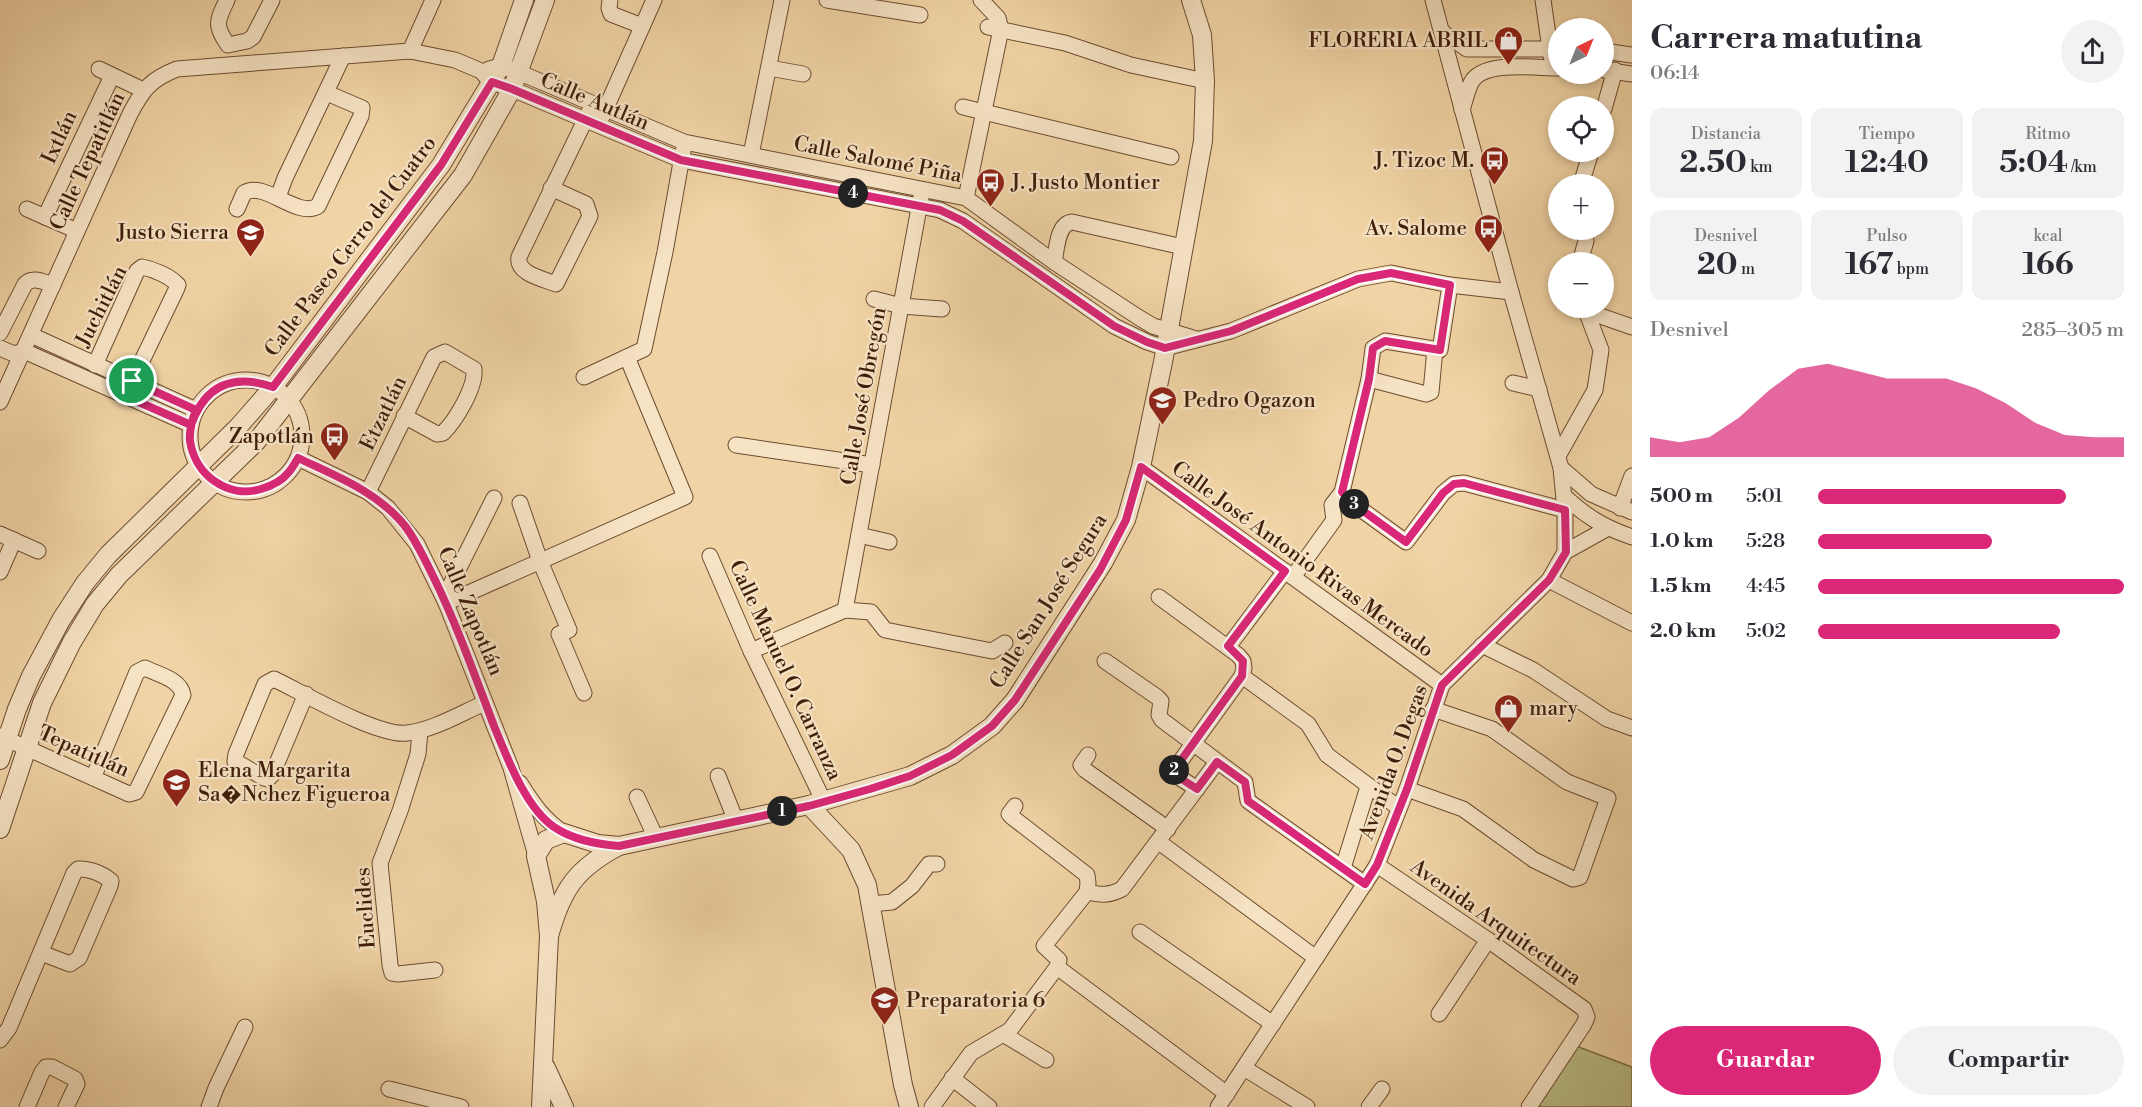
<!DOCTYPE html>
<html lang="es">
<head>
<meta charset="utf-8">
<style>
	:root { --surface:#fff; --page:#f2f2f3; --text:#2b2b33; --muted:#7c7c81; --accent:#db2777 }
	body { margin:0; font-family:"Libre Bodoni",serif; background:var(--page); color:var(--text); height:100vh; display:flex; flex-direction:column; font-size:22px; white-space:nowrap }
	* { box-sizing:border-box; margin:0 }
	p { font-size:20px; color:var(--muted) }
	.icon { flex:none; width:33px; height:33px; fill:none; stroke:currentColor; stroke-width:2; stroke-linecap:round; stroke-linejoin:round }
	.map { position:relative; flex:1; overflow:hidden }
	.side { display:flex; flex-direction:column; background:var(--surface); width:510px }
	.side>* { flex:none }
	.needle { width:39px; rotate:43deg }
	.buttons { position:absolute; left:1548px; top:18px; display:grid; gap:12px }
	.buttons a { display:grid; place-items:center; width:66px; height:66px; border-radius:50%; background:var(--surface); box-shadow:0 3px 9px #0003; font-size:30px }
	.pin { position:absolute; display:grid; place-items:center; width:51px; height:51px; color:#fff; margin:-26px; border:3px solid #fff; border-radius:50%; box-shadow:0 2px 6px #0007 }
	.km { position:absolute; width:30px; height:30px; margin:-15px; border-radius:50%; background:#222; color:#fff; font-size:16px; line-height:30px; text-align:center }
	.round { display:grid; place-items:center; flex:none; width:63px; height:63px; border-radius:32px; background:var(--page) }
	.headline { display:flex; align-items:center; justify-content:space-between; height:102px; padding:0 18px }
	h1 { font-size:33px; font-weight:700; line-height:45px }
	.metrics { display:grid; grid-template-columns:repeat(3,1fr); gap:9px; height:102px; padding:6px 18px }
	.metrics div { display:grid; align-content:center; border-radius:12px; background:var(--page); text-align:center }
	.metrics b { font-size:30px; font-weight:700 }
	.metrics small { font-size:16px; font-weight:400 }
	.metrics p { font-size:16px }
	.chart { height:168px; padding:12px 18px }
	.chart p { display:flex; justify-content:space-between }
	.chart svg { width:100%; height:108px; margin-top:6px; fill:var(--accent); opacity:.7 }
	.button { display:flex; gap:12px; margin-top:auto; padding:12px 18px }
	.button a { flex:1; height:69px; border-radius:36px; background:var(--accent); color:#fff; font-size:24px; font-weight:700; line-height:69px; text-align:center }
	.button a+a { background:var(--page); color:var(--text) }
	ul { padding:0 18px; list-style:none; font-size:20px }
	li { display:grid; grid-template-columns:96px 72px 1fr; align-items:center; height:45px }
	li i { height:15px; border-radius:8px; background:var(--accent) }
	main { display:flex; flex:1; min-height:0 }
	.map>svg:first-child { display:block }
	.green { fill:#babd86; stroke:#7c6e48; stroke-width:1.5 }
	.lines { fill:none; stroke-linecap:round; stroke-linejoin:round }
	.minor-casing { stroke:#6c4c31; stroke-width:17 }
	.tertiary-casing { stroke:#6c4c31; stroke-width:20 }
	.minor { stroke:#f6e3c4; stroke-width:15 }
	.tertiary { stroke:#f6e3c4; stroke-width:18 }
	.route-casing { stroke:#fff; stroke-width:12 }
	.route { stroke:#db2777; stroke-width:8 }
	.labels { text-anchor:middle; stroke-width:4.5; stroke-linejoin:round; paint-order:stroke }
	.poi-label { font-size:21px; fill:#3f1e0a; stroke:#f6e3c4; text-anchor:end }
	.street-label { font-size:21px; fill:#3f1e0a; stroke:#f6e3c4 }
</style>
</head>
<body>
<main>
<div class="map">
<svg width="1632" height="1107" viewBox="0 0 1632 1107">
	<rect width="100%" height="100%" fill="#f1d4a5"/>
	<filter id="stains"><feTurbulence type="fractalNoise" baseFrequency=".00333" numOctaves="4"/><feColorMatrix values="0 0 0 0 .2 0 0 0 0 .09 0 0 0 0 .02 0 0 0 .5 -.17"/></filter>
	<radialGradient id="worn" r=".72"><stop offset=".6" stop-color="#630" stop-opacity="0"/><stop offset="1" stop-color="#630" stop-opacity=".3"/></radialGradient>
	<path class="green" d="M1576,1046l56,21v40h-97z"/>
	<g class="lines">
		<defs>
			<g id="minor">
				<path d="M227,0c-10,21 -13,25 1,45l19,-4 6,-4 19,-37"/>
				<path d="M610,0l-1,8 2,6 31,12"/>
				<path d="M827,0l93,15"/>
				<path d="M1433,0l78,292 50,176 4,42v42"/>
				<path d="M1543,0l8,56"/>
				<path d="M988,27l77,16 66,22 74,16"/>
				<path d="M1442,32l25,17h91"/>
				<path d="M410,51l23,-51"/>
				<path d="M1604,51l28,4"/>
				<path d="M769,68l34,6"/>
				<path d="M99,69l44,21"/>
				<path d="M489,69l12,-3 17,6 166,70 282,56 88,64 84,55 15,9 43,13"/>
				<path d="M1604,70l28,4"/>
				<path d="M963,107l208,50"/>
				<path d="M1604,109l11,-39"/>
				<path d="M1462,110c3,-9 5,-19 9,-27 11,-23 65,-15 87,-15"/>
				<path d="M602,117l52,-117"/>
				<path d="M751,155l31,-155"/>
				<path d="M1581,184l10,-32"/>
				<path d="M551,188l35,16 4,12 -34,68c-12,-5 -40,-10 -37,-27l70,-145"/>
				<path d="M278,197l7,-19 58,-122"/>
				<path d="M966,198l35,-169 -3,-11 -17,-18"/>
				<path d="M27,209l50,22"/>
				<path d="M237,209l7,-16c21,-13 53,26 74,13l43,-90 1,-8 -35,-15"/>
				<path d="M45,217l67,-141"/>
				<path d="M1054,262c3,-13 3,-38 18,-40l111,25"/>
				<path d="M1580,262l6,-21"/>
				<path d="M874,299l27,7 41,3"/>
				<path d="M1586,311l46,16"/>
				<path d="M0,333l25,-49c8,-8 18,-2 28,1"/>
				<path d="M31,335l165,75"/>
				<path d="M0,348l14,6 10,-3 167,74"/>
				<path d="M95,365l42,-94 5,-4c11,2 28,9 36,18l-2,5 -51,106"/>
				<path d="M584,377l60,-28 21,-97 18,-101"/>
				<path d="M1369,379l57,15 5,-2 4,-43"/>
				<circle cx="246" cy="436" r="56"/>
				<path d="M1513,383l26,6"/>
				<path d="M0,402l130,-288c13,-25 21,-35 47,-45l233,-18 45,9 26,11 10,11 21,7 169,71 259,50 23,11 151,105 33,16 18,6 66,-17 127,-52 33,-6 59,12 61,7"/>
				<path d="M736,445l136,20"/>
				<path d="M1558,456l37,-66 6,-40 -16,-42"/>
				<path d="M298,458l70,34 20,16 29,36 29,59 65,165 25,88"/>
				<path d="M1141,467l301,218"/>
				<path d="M1561,468l30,26 41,18"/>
				<path d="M368,492l66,-135 11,-5 29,17c2,18 -18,51 -31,64l-6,1 -33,-18"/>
				<path d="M1342,492l13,13 51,37 37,-49 11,-9 10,-1 101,27"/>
				<path d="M1564,496c23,21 39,31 68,41"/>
				<path d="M520,503l20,58 29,69 -10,4 25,59"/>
				<path d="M1620,508l12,-32"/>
				<path d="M0,534l38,17"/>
				<path d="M859,535l30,7"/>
				<path d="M710,556l41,95 73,151"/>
				<path d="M0,572l14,-32"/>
				<path d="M1293,577l41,-57 -2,-15 10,-13 27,-113 4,-31 12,-7 55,9 10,-65"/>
				<path d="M1549,580l83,43"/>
				<path d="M1159,597l79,58 5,6 1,7 -2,8 -68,94 3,6 20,13"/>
				<path d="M444,598l50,-100"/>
				<path d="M446,603l239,-106 -58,-140"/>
				<path d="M845,610l76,-413"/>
				<path d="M1482,645l51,25 74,49 25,9"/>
				<path d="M1228,647l57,-76"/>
				<path d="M751,651l94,-41 26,2 14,18 107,21 13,-8"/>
				<path d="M1105,661l52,36 4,4 -2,14 3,5 83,62 3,19 117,83"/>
				<path d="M1242,676l66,48 19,31 72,53"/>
				<path d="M306,694l-34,81 -4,4 -4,-1 -29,-17 1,-7 29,-70 9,-5c29,14 105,58 133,54 27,-3 54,-20 78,-30"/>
				<path d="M420,731l-2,23 -18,57 -20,52 10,102 2,8 6,1 37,-4"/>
				<path d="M0,736l129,58 7,-2 47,-97c-3,-16 -24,-20 -38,-27l-8,4 -44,106"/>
				<path d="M1088,755l-7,10 4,5 83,59"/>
				<path d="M718,776l18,45"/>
				<path d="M520,783c13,21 24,37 44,50"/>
				<path d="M1407,789l56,20 71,51 39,19 7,-2 28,-79 -41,-16 -75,-53 -59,-20"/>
				<path d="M637,797l19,41"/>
				<path d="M1159,842l157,116"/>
				<path d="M1377,865l111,75 96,69 3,8 -3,7 -55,83"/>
				<path d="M1343,868l25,-81"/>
				<path d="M1087,892c13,3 22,4 35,-3l95,-127"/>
				<path d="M871,904l21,-2 20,-16 17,-22h8"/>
				<path d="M1140,932l133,92"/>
				<path d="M1057,967l170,127"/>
				<path d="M1439,1014l49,-74"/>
				<path d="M1003,1034l43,26"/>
				<path d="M0,1040l9,-12 65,-155 4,-4c11,-1 25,5 33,12l-1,5 -31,72 -9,6 -29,-11"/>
				<path d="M1244,1068l63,39"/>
				<path d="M952,1078l37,29"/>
				<path d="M389,1089l72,18"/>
				<path d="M27,1107l15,-35 4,-5h6l23,12 2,5 -11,23"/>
				<path d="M209,1107l7,-19 29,-61"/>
				<path d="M932,1107l39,-54 39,-23 47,-63 2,-7 -15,-14 43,-54 1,-9 -1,-8 -75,-58 -3,-3 6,-8"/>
				<path d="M1218,1107l159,-242 30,-76 35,-104 107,-105 16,-28 43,-24"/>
				<path d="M1369,1107l13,-18"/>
			</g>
			<g id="tertiary">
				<path d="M0,760l17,-51 14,-33 30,-56 24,-37 23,-28 130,-128 35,-40 168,-222 60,-99 23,-66"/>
				<path d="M809,805l42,45 16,35 36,200 6,22"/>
				<path d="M0,829l42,-126 30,-61 23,-38 24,-29 137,-133 207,-267 49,-86 33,-89"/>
				<path d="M549,936c13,-46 26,-67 70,-90l190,-41 101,-29 42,-21 40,-29 23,-26 88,-137 23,-43 15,-53 22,-105 40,-221 2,-60 -3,-46 -11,-35"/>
				<path d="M546,1068l18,39"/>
				<path d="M541,1107l8,-171 -3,-35 -10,-45 10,-16 18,-7 34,11 21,2"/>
			</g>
		</defs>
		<use href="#minor" class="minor-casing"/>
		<use href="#tertiary" class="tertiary-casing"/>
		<use href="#minor" class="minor"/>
		<use href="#tertiary" class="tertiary"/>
	</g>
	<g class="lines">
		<defs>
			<path id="route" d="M132,381l64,29c-4,10 -7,20 -6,31 5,34 38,58 71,48 10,-3 20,-7 27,-16 4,-4 7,-10 10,-15 38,18 80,34 107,68 12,16 20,34 29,52 23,47 41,98 60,148 13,31 31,81 60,101 19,13 42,17 65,19l190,-40 61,-17 40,-13 42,-21 40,-29 23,-26 85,-130 26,-50 15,-53 144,104 -57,75 15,15 -1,15 -68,94 3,6 20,13 20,-27 28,20 3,19 117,83 12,-19 30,-76 35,-104 107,-105 17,-28 -1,-42 -101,-27 -10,1 -11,9 -37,49 -51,-37 -13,-13 27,-113 4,-31 12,-7 55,9 10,-65 -59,-12 -33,6 -127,52 -66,17 -18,-6 -33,-16 -151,-105 -23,-11 -259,-50 -169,-71 -20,-7 -51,83 -168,222c-40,-14 -68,-2 -82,38l-66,-29 7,-15"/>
		</defs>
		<use href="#route" class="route-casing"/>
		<use href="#route" class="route"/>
	</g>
	<defs>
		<symbol id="shop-pin" viewBox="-11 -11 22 30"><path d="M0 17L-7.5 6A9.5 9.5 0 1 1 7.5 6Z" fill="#8f2418" stroke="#f6e3c4"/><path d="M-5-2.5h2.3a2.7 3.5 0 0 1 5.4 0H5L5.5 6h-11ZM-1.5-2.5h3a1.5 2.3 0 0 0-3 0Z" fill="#fff"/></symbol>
		<symbol id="bus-pin" viewBox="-11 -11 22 30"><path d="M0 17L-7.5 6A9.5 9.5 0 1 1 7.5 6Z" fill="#8f2418" stroke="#f6e3c4"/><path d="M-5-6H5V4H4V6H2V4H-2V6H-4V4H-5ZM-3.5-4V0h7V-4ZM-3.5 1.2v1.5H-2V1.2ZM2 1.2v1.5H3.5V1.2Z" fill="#fff"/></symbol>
		<symbol id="school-pin" viewBox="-11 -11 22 30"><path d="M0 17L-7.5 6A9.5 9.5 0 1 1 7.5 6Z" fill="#8f2418" stroke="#f6e3c4"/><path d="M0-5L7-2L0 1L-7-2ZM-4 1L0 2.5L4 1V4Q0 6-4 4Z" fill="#fff"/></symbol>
		<symbol id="university-pin" viewBox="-11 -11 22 30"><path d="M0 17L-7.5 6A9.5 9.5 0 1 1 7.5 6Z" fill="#8f2418" stroke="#f6e3c4"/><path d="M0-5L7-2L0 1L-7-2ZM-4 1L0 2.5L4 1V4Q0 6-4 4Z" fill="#fff"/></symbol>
	</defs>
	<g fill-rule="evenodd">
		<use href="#shop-pin" x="1492" y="24" width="33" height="45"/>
		<use href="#bus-pin" x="1478" y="144" width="33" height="45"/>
		<use href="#bus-pin" x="974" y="166" width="33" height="45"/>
		<use href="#bus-pin" x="1472" y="212" width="33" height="45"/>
		<use href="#school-pin" x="234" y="216" width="33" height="45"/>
		<use href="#school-pin" x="1146" y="384" width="33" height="45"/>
		<use href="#bus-pin" x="318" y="420" width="33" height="45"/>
		<use href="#shop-pin" x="1492" y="692" width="33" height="45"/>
		<use href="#school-pin" x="160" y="766" width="33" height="45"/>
		<use href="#university-pin" x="868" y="984" width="33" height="45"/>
	</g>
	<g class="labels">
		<g class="poi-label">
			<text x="1488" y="47">FLORERIA ABRIL</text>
			<text x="1474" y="167">J. Tizoc M.</text>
			<text x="1011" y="189" text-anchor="start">J. Justo Montier</text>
			<text x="1467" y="235">Av. Salome</text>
			<text x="229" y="239">Justo Sierra</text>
			<text x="1183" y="407" text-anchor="start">Pedro Ogazon</text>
			<text x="314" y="443">Zapotlán</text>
			<text x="1529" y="715" text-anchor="start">mary</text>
			<text x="198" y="777" text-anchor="start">Elena Margarita<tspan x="198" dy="24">Sa�Nchez Figueroa</tspan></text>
			<text x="906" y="1007" text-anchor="start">Preparatoria 6</text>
		</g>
		<g class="street-label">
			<text transform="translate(595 101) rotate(23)" y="7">Calle Autlán</text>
			<text transform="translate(59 137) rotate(-65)" y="7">Ixtlán</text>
			<text transform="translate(878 159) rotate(11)" y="7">Calle Salomé Piña</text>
			<text transform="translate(87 161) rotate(-65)" y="7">Calle Tepatitlán</text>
			<text transform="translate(350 246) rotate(-53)" y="7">Calle Paseo Cerro del Cuatro</text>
			<text transform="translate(101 306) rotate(-63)" y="7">Juchitlán</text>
			<text transform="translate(863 396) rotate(-80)" y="7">Calle José Obregón</text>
			<text transform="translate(383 413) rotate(-64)" y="7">Etzatlán</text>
			<text transform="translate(1303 559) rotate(36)" y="7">Calle José Antonio Rivas Mercado</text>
			<text transform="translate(1048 601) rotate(-58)" y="7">Calle San José Segura</text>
			<text transform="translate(471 611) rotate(67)" y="7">Calle Zapotlán</text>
			<text transform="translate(786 670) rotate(65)" y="7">Calle Manuel O. Carranza</text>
			<text transform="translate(84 751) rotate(24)" y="7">Tepatitlán</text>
			<text transform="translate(1393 762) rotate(-70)" y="7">Avenida O. Degas</text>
			<text transform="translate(365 908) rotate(-94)" y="7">Euclides</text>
			<text transform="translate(1496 922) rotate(35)" y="7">Avenida Arquitectura</text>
		</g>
	</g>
	<rect width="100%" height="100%" filter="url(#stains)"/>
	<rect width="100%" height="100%" fill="url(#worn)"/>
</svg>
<div class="buttons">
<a><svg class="needle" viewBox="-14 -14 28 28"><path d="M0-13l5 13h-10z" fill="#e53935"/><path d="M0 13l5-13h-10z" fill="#7c7c81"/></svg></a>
<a><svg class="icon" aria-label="locate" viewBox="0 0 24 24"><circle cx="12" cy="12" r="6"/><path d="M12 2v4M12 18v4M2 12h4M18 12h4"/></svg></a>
<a>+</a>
<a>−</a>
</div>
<div class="pin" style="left:132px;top:381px;background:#1e9e55"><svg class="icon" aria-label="arrive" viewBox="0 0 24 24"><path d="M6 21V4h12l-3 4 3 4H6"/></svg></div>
<b class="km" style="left:782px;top:811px">1</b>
<b class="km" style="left:1174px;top:770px">2</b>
<b class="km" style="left:1354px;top:504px">3</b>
<b class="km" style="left:853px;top:193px">4</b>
</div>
<section class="side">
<div class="headline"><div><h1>Carrera matutina</h1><p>06:14</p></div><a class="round"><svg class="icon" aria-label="share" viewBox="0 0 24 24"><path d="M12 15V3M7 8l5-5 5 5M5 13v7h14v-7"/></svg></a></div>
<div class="metrics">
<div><p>Distancia</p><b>2.50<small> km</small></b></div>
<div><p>Tiempo</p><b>12:40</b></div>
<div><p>Ritmo</p><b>5:04<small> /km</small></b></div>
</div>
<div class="metrics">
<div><p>Desnivel</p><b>20<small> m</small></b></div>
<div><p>Pulso</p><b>167<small> bpm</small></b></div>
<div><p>kcal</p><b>166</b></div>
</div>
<div class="chart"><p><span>Desnivel</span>285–305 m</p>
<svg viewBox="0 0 160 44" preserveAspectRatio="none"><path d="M0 44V36L10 38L20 36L30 28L40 17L50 8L60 6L70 9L80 12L90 12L100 12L110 16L120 22L130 30L140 35L150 36L160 36V44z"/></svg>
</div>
<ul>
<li><b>500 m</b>5:01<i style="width:81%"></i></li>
<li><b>1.0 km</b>5:28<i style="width:57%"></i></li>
<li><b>1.5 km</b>4:45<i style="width:100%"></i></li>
<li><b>2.0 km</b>5:02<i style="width:79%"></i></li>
</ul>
<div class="button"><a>Guardar</a><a>Compartir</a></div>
</section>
</main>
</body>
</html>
